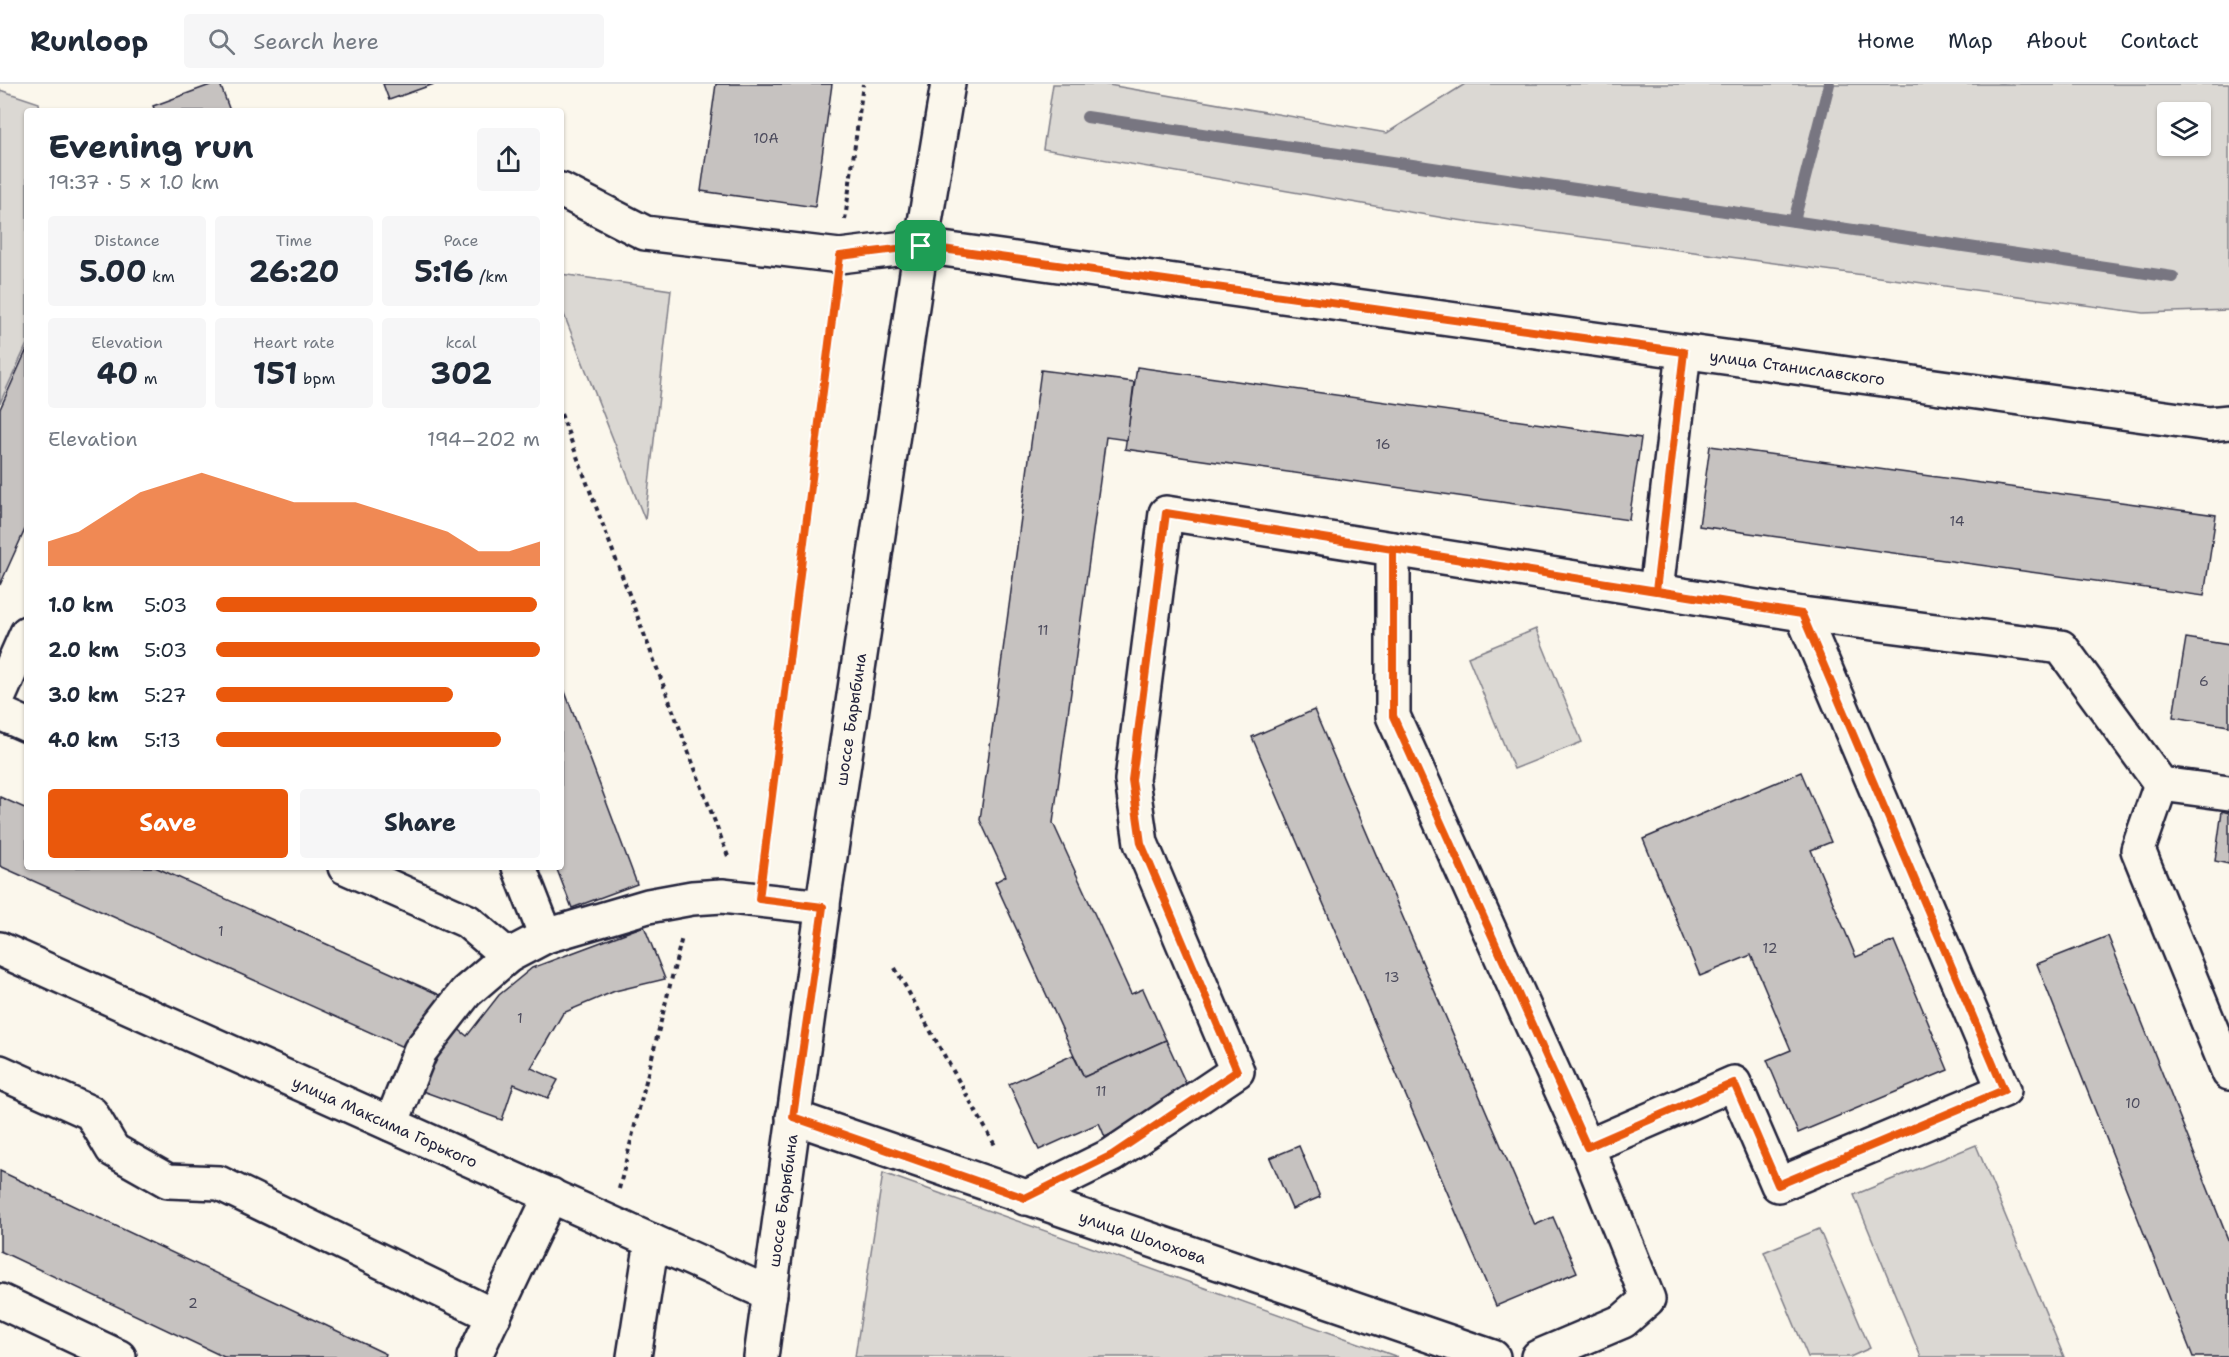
<!DOCTYPE html>
<html lang="en">
<head>
<meta charset="utf-8">
<style>
	:root { --surface:#fff; --page:#f6f6f7; --text:#1f2937; --muted:#747a83; --line:#e0e1e3; --accent:#ea580c }
	body { margin:0; font-family:"Shantell Sans",sans-serif; background:var(--page); color:var(--text); height:100vh; display:flex; flex-direction:column; font-size:22px; white-space:nowrap }
	* { box-sizing:border-box; margin:0 }
	p { font-size:20px; color:var(--muted) }
	.icon { flex:none; width:33px; height:33px; fill:none; stroke:currentColor; stroke-width:2; stroke-linecap:round; stroke-linejoin:round }
	.map { position:relative; flex:1; overflow:hidden }
	.panel { position:absolute; left:24px; top:24px; width:540px; height:762px; display:flex; flex-direction:column; background:var(--surface); border-radius:6px; box-shadow:0 2px 4px #0004 }
	.panel>* { flex:none }
	.tools { position:absolute; left:2157px; top:18px; display:grid; gap:12px }
	.tools a { display:grid; place-items:center; width:54px; height:54px; border-radius:6px; background:var(--surface); box-shadow:0 2px 4px #0004; font-size:30px }
	.pin { position:absolute; display:grid; place-items:center; width:51px; height:51px; color:#fff; margin:-26px; border-radius:12px; box-shadow:0 3px 9px #0006 }
	.round { display:grid; place-items:center; flex:none; width:63px; height:63px; border-radius:6px; background:var(--page) }
	.summary { display:flex; align-items:center; justify-content:space-between; height:102px; padding:0 24px }
	h1 { font-size:33px; font-weight:700; line-height:45px }
	.stats { display:grid; grid-template-columns:repeat(3,1fr); gap:9px; height:102px; padding:6px 24px }
	.stats div { display:grid; align-content:center; border-radius:6px; background:var(--page); text-align:center }
	.stats b { font-size:30px; font-weight:700 }
	.stats small { font-size:16px; font-weight:400 }
	.stats p { font-size:16px }
	.chart { height:168px; padding:12px 24px }
	.chart p { display:flex; justify-content:space-between }
	.chart svg { width:100%; height:108px; margin-top:6px; fill:var(--accent); opacity:.7 }
	.action { display:flex; gap:12px; margin-top:auto; padding:12px 24px }
	.action a { flex:1; height:69px; border-radius:6px; background:var(--accent); color:#fff; font-size:24px; font-weight:700; line-height:69px; text-align:center }
	.action a+a { background:var(--page); color:var(--text) }
	ul { padding:0 24px; list-style:none; font-size:20px }
	li { display:grid; grid-template-columns:96px 72px 1fr; align-items:center; height:45px }
	li i { height:15px; border-radius:8px; background:var(--accent) }
	header { display:flex; align-items:center; gap:36px; box-sizing:border-box; height:84px; padding:0 30px; background:var(--surface); border-bottom:2px solid var(--line) }
	header strong { font-size:28px }
	nav { display:flex; gap:33px; margin-inline-start:auto; font-size:21px }
	.search { width:420px; height:54px; background:var(--page); display:flex; align-items:center; gap:15px; box-sizing:border-box; padding:0 21px; border-radius:6px; color:var(--muted); font-size:22px }
	.map>svg:first-child { display:block }
	.green { fill:#dbd8d3; stroke:#7e7d87; stroke-width:1.5; fill-rule:evenodd }
	.lines { fill:none; stroke-linecap:round; stroke-linejoin:round }
	.stream { stroke:#787681; stroke-width:12 }
	.building { fill:#c6c2c0; stroke:#22223b; stroke-width:1.5 }
	.minor-casing { stroke:#22223b; stroke-width:38 }
	.major-casing { stroke:#22223b; stroke-width:38 }
	.path { stroke:#22223b; stroke-width:4; stroke-dasharray:4.5 4.5; stroke-linecap:butt }
	.minor { stroke:#fbf7ec; stroke-width:33 }
	.major { stroke:#fbf7ec; stroke-width:33 }
	.route-casing { stroke:#fff; stroke-width:12 }
	.route { stroke:#ea580c; stroke-width:8 }
	.labels { text-anchor:middle; stroke-width:5; stroke-linejoin:round; paint-order:stroke }
	.number-label { font-size:14px; fill:#4b4a5c }
	.street-label { font-size:16px; fill:#22223b; stroke:#fbf7ec }
</style>
</head>
<body>
<header>
<strong>Runloop</strong>
<div class="search"><svg class="icon" aria-label="search" viewBox="0 0 24 24"><circle cx="10" cy="10" r="6"/><path d="M15 15l6 6"/></svg>Search here</div>
<nav><a>Home</a><a>Map</a><a>About</a><a>Contact</a></nav>
</header>
<div class="map">
<svg width="2229" height="1273" viewBox="0 0 2229 1273">
	<rect width="100%" height="100%" fill="#fbf7ec"/>
	<filter id="ink" filterUnits="userSpaceOnUse"><feTurbulence type="fractalNoise" baseFrequency=".0167" numOctaves="2"/><feDisplacementMap in="SourceGraphic" scale="12" xChannelSelector="R" yChannelSelector="G"/><feConvolveMatrix kernelMatrix="1 2 1 2 8 2 1 2 1" color-interpolation-filters="sRGB"/></filter>
	<g filter="url(#ink)">
		<g class="green">
			<path d="M1053,0h50l284,49 78,-49h764v226l-85,3 -694,-94 -407,-70zM2168,28h32v34h-32z"/>
			<path d="M0,6l39,13 1,8h-13v233l-27,59z"/>
			<path d="M561,190l110,16 -26,230 -84,-213z"/>
			<path d="M1536,545l46,113 -68,27 -46,-112z"/>
			<path d="M1976,1061l88,212h-143l-67,-162z"/>
			<path d="M883,1089l515,184h-543z"/>
			<path d="M1819,1145l51,119 -20,9h-42l-44,-105z"/>
		</g>
		<g class="lines">
			<g class="stream">
				<path d="M1087,33l1086,160"/>
				<path d="M1794,137l35,-137"/>
			</g>
		</g>
		<g class="building">
			<path d="M213,0h7l10,27h-75l-2,-5z"/>
			<path d="M383,0h51l-45,16z"/>
			<path d="M716,0h116l-17,123 -114,-16z"/>
			<path d="M27,265v176l-27,60v-176z"/>
			<path d="M1137,283l504,71 -12,82 -504,-71z"/>
			<path d="M1041,286l93,12 -7,58 -21,-3 -53,386 78,171 12,-5 23,51 -82,37 -89,-195 11,-6 -26,-56z"/>
			<path d="M1710,362l506,69 -12,81 -505,-70z"/>
			<path d="M2186,554l43,7v81l-56,-9z"/>
			<path d="M561,597l76,203 -65,24 -16,-41h5z"/>
			<path d="M1314,626l221,515 18,-8 24,55 -81,34 -244,-569z"/>
			<path d="M1801,688l30,70 -20,8 45,107 38,-16 54,129 -150,63 -31,-73 24,-10 -40,-95 -51,21 -57,-137z"/>
			<path d="M0,713l27,12v58h128l285,128 -26,57 -414,-186z"/>
			<path d="M2222,727l7,2v51l-14,-3z"/>
			<path d="M644,842l21,53 -50,12 -52,22 -32,55 27,12 -10,18 -34,-14 -12,36 -88,-32 2,-18 19,-6 17,-40 15,12 32,-41 33,-27z"/>
			<path d="M2108,852l121,306v115h-36l-156,-393z"/>
			<path d="M1166,956l26,57 -87,40 -6,-14 -60,27 -30,-66 64,-29 11,22z"/>
			<path d="M1299,1062l21,51 -28,12 -22,-51z"/>
			<path d="M0,1087l386,183 -1,3h-161l-224,-106z"/>
		</g>
		<g class="lines">
			<defs>
				<g id="minor">
					<path id="s1" d="M561,106l84,43 195,23 81,-10 1288,178 20,-2"/>
					<path d="M1393,465v167l194,431"/>
					<path d="M1656,507l28,-239"/>
					<path d="M0,610l27,-61"/>
					<path d="M0,629l27,12"/>
					<path d="M2161,700l-23,66 91,223"/>
					<path d="M345,783l122,54 41,35"/>
					<path d="M519,783l27,69"/>
					<path id="s2" d="M0,865l770,345"/>
					<path d="M0,988l91,41 22,37 55,31 51,2 275,133"/>
					<path id="s3" d="M793,1033l700,240"/>
					<path d="M391,1040l29,-73 46,-59 42,-36 38,-20 102,-30 44,-8 30,-2 101,11"/>
					<path d="M1025,1114l87,-43 125,-84 -96,-228 -9,-63 34,-267 636,101 259,33 100,137 68,9"/>
					<path d="M0,1217l119,56"/>
					<path d="M474,1273l77,-162"/>
					<path d="M634,1273l18,-116"/>
					<path d="M1538,1273l85,-36 25,-22 -61,-152 147,-64 44,102 226,-95 -202,-476"/>
				</g>
				<g id="major">
					<path id="s4" d="M761,1273l63,-460 97,-651 27,-162"/>
				</g>
			</defs>
			<use href="#minor" class="minor-casing"/>
			<use href="#major" class="major-casing"/>
			<g class="path">
				<path d="M845,136l18,-136"/>
				<path d="M561,330l168,445"/>
				<path d="M763,782l73,-576"/>
				<path d="M895,884l101,179"/>
				<path d="M619,1105l63,-252"/>
			</g>
			<use href="#minor" class="minor"/>
			<use href="#major" class="major"/>
		</g>
	</g>
	<g class="lines" filter="url(#ink)">
		<defs>
			<path id="route" d="M921,162l-81,10 -81,643 64,8 -30,210 232,81 87,-43 125,-84 -96,-228 -9,-63 34,-267c212,34 424,67 636,101l202,476 -226,95 -44,-102 -147,64 -194,-431v-167l263,42 28,-239 -763,-106"/>
		</defs>
		<use href="#route" class="route-casing"/>
		<use href="#route" class="route"/>
	</g>
	<g class="labels">
		<g class="number-label">
			<text x="766" y="59">10А</text>
			<text x="1383" y="365">16</text>
			<text x="1957" y="442">14</text>
			<text x="1043" y="551">11</text>
			<text x="2204" y="602">6</text>
			<text x="221" y="852">1</text>
			<text x="1770" y="869">12</text>
			<text x="1392" y="898">13</text>
			<text x="520" y="939">1</text>
			<text x="1101" y="1012">11</text>
			<text x="2133" y="1024">10</text>
			<text x="193" y="1224">2</text>
		</g>
		<g class="street-label">
			<text dy="6" stroke="none"><textPath href="#s1" startOffset="1257">улица Станиславского</textPath></text>
			<text dy="6" stroke="none"><textPath href="#s4" startOffset="644">шоссе Барыбина</textPath></text>
			<text dy="6" stroke="none"><textPath href="#s2" startOffset="422">улица Максима Горького</textPath></text>
			<text dy="6" stroke="none"><textPath href="#s4" startOffset="158">шоссе Барыбина</textPath></text>
			<text dy="6" stroke="none"><textPath href="#s3" startOffset="370">улица Шолохова</textPath></text>
		</g>
	</g>
</svg>
<div class="tools">
<a><svg class="icon" aria-label="layers" viewBox="0 0 24 24"><path d="M12 4l9 5-9 5-9-5zM3 14l9 5 9-5"/></svg></a>
</div>
<div class="pin" style="left:921px;top:162px;background:#1e9e55"><svg class="icon" aria-label="arrive" viewBox="0 0 24 24"><path d="M6 21V4h12l-3 4 3 4H6"/></svg></div>
<section class="panel">
<div class="summary"><div><h1>Evening run</h1><p>19:37 · 5 × 1.0 km</p></div><a class="round"><svg class="icon" aria-label="share" viewBox="0 0 24 24"><path d="M12 15V3M7 8l5-5 5 5M5 13v7h14v-7"/></svg></a></div>
<div class="stats">
<div><p>Distance</p><b>5.00<small> km</small></b></div>
<div><p>Time</p><b>26:20</b></div>
<div><p>Pace</p><b>5:16<small> /km</small></b></div>
</div>
<div class="stats">
<div><p>Elevation</p><b>40<small> m</small></b></div>
<div><p>Heart rate</p><b>151<small> bpm</small></b></div>
<div><p>kcal</p><b>302</b></div>
</div>
<div class="chart"><p><span>Elevation</span>194–202 m</p>
<svg viewBox="0 0 160 44" preserveAspectRatio="none"><path d="M0 44V34L10 30L20 22L30 14L40 10L50 6L60 10L70 14L80 18L90 18L100 18L110 22L120 26L130 30L140 38L150 38L160 34V44z"/></svg>
</div>
<ul>
<li><b>1.0 km</b>5:03<i style="width:99%"></i></li>
<li><b>2.0 km</b>5:03<i style="width:100%"></i></li>
<li><b>3.0 km</b>5:27<i style="width:73%"></i></li>
<li><b>4.0 km</b>5:13<i style="width:88%"></i></li>
</ul>
<div class="action"><a>Save</a><a>Share</a></div>
</section>
</div>
</body>
</html>
